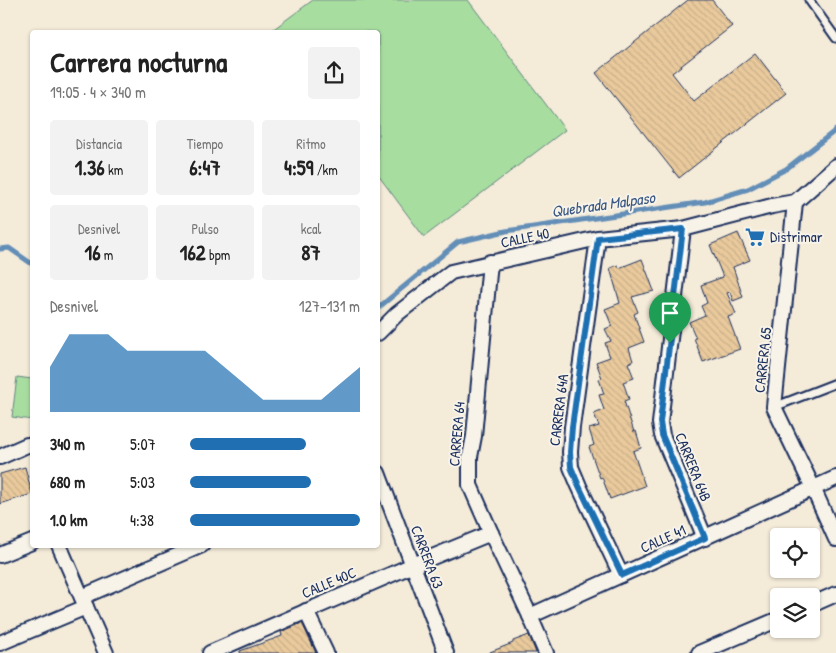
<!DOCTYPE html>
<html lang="es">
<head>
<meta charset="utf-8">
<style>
	:root { --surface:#fff; --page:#f2f2f2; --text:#222; --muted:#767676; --accent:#1f6fb2 }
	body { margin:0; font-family:"Patrick Hand",sans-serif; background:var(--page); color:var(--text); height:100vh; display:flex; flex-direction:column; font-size:19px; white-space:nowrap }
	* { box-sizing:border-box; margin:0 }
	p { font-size:16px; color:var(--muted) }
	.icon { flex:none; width:28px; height:28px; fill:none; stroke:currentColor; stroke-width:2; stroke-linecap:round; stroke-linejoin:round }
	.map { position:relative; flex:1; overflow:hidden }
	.side { position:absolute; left:30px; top:30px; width:350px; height:518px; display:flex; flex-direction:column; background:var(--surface); border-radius:5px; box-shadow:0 1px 4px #0004 }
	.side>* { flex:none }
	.fabs { position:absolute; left:770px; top:528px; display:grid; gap:10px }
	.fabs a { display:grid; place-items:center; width:50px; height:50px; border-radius:5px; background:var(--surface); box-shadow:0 1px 4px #0004; font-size:25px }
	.pin { position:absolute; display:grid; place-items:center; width:42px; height:42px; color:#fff; margin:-51px -21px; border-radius:50% 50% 50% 0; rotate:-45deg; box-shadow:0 0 5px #0007 }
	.pin .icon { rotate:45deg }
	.round { display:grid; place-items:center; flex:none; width:52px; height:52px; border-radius:5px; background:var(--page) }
	.summary { display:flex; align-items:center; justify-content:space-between; height:85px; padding:0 20px }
	h1 { font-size:28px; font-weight:700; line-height:38px }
	.metrics { display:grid; grid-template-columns:repeat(3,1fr); gap:8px; height:85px; padding:5px 20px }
	.metrics div { display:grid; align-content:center; border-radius:5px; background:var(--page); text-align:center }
	.metrics b { font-size:21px; font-weight:700 }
	.metrics small { font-size:14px; font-weight:400 }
	.metrics p { font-size:14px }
	.chart { height:140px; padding:10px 20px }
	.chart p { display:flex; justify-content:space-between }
	.chart svg { width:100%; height:90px; margin-top:5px; fill:var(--accent); opacity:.7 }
	ul { padding:0 20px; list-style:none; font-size:16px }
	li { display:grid; grid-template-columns:80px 60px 1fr; align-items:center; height:38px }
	li i { height:12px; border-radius:6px; background:var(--accent) }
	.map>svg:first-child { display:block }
	.garden { fill:#a8dda0; stroke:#62867f }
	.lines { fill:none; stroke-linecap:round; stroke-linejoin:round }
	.stream { stroke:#638eb7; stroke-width:5 }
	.building { fill:url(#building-back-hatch); stroke:#1b2f5e }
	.lane-casing { stroke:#1b2f5e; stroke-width:11 }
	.street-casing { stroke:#1b2f5e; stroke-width:18 }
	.lane { stroke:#f7f3e8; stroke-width:7 }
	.street { stroke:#f7f3e8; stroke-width:14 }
	.route-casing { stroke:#fff; stroke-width:10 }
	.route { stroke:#1f6fb2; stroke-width:6 }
	.labels { text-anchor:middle; stroke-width:4; stroke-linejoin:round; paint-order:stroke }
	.poi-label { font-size:15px; fill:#1b2f5e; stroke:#f7f3e8; text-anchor:start }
	.street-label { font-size:15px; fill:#1b2f5e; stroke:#f7f3e8 }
	.water-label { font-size:16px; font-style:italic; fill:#395783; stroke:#f7f3e8 }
</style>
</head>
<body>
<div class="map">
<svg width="836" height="653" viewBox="0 0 836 653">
	<defs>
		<pattern id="building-back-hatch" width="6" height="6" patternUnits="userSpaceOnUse" patternTransform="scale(1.25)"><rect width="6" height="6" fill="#eaca9c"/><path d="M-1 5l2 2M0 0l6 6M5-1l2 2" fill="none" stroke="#c8ae89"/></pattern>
	</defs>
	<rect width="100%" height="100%" fill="#f4ebd9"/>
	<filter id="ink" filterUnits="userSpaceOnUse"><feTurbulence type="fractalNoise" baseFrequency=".02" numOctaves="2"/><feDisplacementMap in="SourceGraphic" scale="10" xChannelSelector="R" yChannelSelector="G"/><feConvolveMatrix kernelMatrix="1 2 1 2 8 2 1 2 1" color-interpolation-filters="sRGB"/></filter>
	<g filter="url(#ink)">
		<g class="garden">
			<path d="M313,0h155l97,130 -141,107 -46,-62v-143h-107v-1z"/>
			<path d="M17,377l15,2v41l-20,-3z"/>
		</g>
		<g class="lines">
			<g class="stream">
				<path d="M0,249l9,-1 23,16"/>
				<path d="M378,308l80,-66 48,-11 199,-29 43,-13 38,-20 50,-39"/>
			</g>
		</g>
		<g class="building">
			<path d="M688,0h24l20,26 -60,47 22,28 61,-48 31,40 -107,85 -83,-105z"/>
			<path d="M738,233l12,27 -17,7 10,30 -10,4 -3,-9 -3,1 9,21 -8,3 12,32 -37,13 -9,-24h2l-7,-16 16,-7 -4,-9 6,-3 -6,-18 22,-8 -13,-32z"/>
			<path d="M642,259l12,32 -22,6 6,15 -4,2 10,28 -15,6 4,13 -5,2 6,15 -11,4 6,17 -5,2 10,31 2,-1 5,17 -8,3 12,35 -35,13 -8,-22 -2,1 -11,-31 5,-2 -5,-16 10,-3 -5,-12 10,-4 -5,-15 5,-1 -5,-15 3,-1 -6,-16 14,-5 -5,-14 6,-2 -6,-12 7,-3 -7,-17 15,-6 -10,-35 8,-3 1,3z"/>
			<path d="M25,467l7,27 -32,10v-30z"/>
			<path d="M302,623l14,30h-76v-2l42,-15 -1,-4z"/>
			<path d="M529,635l7,18h-46v-1l23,-9v-2z"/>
		</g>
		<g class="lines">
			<defs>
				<g id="lane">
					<path d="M809,0l27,38"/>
					<path d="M774,407l62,-24"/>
				</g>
				<g id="street">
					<path d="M795,202l-21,205 39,81 23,51"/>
					<path d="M683,229l-23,194 2,12 43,103"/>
					<path d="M598,238l-26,189 -2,25 1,15 8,19 42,89"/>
					<path d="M490,262l-16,174 -4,21v28l21,48 39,83 16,37"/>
					<path d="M378,333l19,-19 54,-42 147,-34 85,-9 89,-23 23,-4 41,-36"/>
					<path d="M0,457l27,-12h5"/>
					<path d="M378,473l68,180"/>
					<path d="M59,545l47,108"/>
					<path d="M0,555l32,-13"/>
					<path d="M82,597l120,-52"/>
					<path d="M811,605l25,-11"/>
					<path d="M306,611l20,42"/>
					<path d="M530,616l306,-138"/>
					<path d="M0,643l86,-36"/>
					<path d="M210,653l203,-88 78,-32"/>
					<path d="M699,653l80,-34"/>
				</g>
			</defs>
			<use href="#lane" class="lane-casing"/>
			<use href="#street" class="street-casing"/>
			<use href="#lane" class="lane"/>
			<use href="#street" class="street"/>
		</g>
	</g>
	<g class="lines" filter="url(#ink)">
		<defs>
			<path id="route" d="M683,229l-23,193 2,13 43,103 -83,37 -43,-89 -8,-19 -1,-15 2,-25 26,-189z"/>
		</defs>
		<use href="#route" class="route-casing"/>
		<use href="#route" class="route"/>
	</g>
	<defs>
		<symbol id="supermarket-bare" viewBox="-9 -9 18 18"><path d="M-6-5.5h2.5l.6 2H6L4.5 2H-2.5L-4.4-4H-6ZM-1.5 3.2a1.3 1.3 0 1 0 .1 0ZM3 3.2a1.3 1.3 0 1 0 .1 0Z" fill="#1f6fb2" stroke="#f7f3e8" stroke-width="2.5" paint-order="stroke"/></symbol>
	</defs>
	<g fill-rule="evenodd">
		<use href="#supermarket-bare" x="741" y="223" width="28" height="28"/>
	</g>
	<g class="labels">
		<g class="poi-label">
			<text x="770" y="242">Distrimar</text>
		</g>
		<g class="street-label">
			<text transform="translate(525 238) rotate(-12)" y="5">CALLE 40</text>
			<text transform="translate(763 360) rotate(-84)" y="5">CARRERA 65</text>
			<text transform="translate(559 410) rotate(-83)" y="5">CARRERA 64A</text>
			<text transform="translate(457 434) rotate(-85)" y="5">CARRERA 64</text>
			<text transform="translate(693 467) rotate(68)" y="5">CARRERA 64B</text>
			<text transform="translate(663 539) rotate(-24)" y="5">CALLE 41</text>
			<text transform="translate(427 557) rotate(69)" y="5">CARRERA 63</text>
			<text transform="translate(329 583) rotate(-23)" y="5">CALLE 40C</text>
		</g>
		<g class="water-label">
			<text transform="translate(603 204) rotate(-8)" y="6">Quebrada Malpaso</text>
		</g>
	</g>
</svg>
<div class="fabs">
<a><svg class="icon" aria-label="locate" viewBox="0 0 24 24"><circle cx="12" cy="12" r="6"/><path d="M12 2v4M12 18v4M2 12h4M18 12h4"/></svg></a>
<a><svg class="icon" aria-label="layers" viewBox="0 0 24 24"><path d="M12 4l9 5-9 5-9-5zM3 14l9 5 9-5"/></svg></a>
</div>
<div class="pin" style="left:670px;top:343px;background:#1e9e55"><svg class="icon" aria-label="arrive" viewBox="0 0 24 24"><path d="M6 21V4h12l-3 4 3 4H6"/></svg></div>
<section class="side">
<div class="summary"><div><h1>Carrera nocturna</h1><p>19:05 · 4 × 340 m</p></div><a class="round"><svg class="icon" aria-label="share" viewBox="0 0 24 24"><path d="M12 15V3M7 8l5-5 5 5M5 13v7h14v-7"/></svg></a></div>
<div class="metrics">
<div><p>Distancia</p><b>1.36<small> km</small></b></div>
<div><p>Tiempo</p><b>6:47</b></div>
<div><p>Ritmo</p><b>4:59<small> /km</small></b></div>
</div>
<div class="metrics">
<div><p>Desnivel</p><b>16<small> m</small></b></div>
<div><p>Pulso</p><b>162<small> bpm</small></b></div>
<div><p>kcal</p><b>87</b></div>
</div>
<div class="chart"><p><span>Desnivel</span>127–131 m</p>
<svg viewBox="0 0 160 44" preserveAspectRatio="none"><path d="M0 44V22L10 6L20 6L30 6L40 14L50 14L60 14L70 14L80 14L90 22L100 30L110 38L120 38L130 38L140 38L150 30L160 22V44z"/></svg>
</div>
<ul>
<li><b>340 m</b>5:07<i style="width:68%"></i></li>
<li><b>680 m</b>5:03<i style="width:71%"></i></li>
<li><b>1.0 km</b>4:38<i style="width:100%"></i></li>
</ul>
</section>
</div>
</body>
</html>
